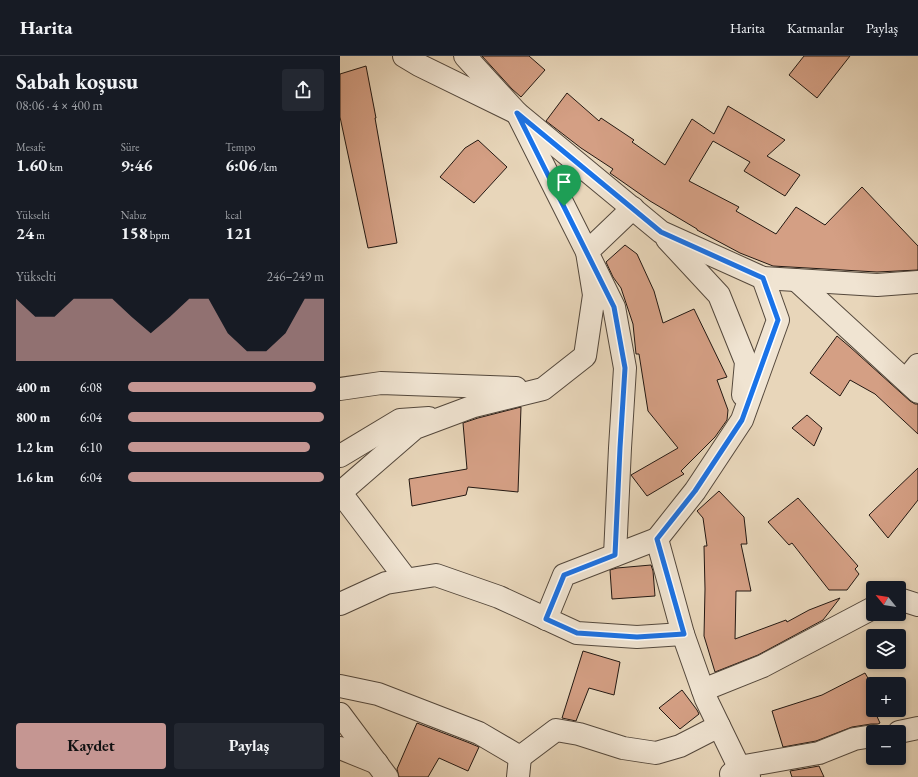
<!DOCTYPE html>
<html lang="tr">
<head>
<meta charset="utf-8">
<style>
	:root { --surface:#171b24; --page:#242831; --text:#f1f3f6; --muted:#9ea1a6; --line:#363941; --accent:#c59692 }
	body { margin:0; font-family:"EB Garamond",serif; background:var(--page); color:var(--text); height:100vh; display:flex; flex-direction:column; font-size:15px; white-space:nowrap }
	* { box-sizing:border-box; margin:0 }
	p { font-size:13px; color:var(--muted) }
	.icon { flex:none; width:22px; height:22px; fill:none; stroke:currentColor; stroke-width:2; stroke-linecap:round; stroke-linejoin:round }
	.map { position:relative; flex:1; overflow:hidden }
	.sheet { display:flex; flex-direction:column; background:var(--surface); width:340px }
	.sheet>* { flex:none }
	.needle { width:26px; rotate:300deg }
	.controls { position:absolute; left:526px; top:525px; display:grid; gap:8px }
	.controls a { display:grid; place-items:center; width:40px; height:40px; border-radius:4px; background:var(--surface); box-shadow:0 2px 6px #0003; font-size:20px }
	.pin { position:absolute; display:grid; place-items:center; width:34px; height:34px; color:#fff; margin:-41px -17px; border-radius:50% 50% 50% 0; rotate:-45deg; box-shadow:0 0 4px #0007 }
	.pin .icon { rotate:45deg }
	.round { display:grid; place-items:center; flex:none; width:42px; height:42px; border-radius:4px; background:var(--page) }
	.overview { display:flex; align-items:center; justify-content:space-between; height:68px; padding:0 16px }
	h1 { font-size:22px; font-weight:700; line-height:30px }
	.figures { display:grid; grid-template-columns:repeat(3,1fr); gap:6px; height:68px; padding:4px 16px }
	.figures div { display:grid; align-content:center }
	.figures b { font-size:17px; font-weight:700 }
	.figures small { font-size:11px; font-weight:400 }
	.figures p { font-size:11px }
	.chart { height:112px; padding:8px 16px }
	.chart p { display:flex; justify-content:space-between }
	.chart svg { width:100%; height:72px; margin-top:4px; fill:var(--accent); opacity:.7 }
	.cta { display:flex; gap:8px; margin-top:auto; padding:8px 16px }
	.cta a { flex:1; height:46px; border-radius:4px; background:var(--accent); color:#111; font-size:16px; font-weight:700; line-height:46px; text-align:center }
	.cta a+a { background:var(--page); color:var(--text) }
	ul { padding:0 16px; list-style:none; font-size:13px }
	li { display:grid; grid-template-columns:64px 48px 1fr; align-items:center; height:30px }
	li i { height:10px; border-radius:5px; background:var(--accent) }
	header { display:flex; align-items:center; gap:24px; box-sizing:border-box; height:56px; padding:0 20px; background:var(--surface); border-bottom:1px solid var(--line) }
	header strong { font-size:19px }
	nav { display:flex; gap:22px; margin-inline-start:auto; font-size:14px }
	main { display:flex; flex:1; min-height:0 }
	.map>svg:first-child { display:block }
	.building { fill:#d49f84; stroke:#231812 }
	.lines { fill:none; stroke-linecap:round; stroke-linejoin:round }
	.minor-casing { stroke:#54483c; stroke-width:24 }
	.minor { stroke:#f0e4d2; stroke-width:22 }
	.route-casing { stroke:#fff; stroke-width:8 }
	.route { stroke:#1a73e8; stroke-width:5 }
</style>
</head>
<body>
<header>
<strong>Harita</strong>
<nav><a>Harita</a><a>Katmanlar</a><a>Paylaş</a></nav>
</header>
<main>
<section class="sheet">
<div class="overview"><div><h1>Sabah koşusu</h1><p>08:06 · 4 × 400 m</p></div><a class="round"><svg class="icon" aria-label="share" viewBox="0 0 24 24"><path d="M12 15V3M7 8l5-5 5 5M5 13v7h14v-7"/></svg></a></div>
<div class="figures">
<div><p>Mesafe</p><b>1.60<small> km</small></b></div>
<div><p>Süre</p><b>9:46</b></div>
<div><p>Tempo</p><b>6:06<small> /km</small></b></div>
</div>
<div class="figures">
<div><p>Yükselti</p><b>24<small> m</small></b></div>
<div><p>Nabız</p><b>158<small> bpm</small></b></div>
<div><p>kcal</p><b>121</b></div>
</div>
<div class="chart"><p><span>Yükselti</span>246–249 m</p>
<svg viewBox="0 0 160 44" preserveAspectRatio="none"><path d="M0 44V6L10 17L20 17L30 6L40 6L50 6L60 17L70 27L80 17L90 6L100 6L110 27L120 38L130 38L140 27L150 6L160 6V44z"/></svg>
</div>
<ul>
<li><b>400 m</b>6:08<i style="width:96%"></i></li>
<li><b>800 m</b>6:04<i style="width:100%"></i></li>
<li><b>1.2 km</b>6:10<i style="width:93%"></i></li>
<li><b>1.6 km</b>6:04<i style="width:100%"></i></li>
</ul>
<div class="cta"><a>Kaydet</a><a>Paylaş</a></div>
</section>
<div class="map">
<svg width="578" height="721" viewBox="0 0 578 721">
	<rect width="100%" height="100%" fill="#e8d6ba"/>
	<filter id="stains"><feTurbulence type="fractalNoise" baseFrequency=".005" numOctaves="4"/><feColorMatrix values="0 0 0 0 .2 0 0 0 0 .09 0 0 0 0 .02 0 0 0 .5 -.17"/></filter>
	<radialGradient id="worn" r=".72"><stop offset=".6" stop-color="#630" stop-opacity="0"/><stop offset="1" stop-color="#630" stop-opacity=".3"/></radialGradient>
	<g class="building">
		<path d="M142,0h47l16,14 -24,27 -9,-8z"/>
		<path d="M464,0h46l-33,42 -28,-23z"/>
		<path d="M26,10l10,52h-1l22,125 -29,5 -28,-131v-43z"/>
		<path d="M227,37l32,28 2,-3 33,22 -2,2 33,23 27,-46 22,15 14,-28 57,34 -18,16 33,19 -15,21 -41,-25 6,-9 -37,-21 -24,40 50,26 -3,4 40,23 20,-27 29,18 37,-38 56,59v24l-41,2 -104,-6 -33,-13 -43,-23v-1l-47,-28 -40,-28 3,-4 -32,-21 -35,-27z"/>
		<path d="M138,84l29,27 -33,36 -34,-26 25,-29z"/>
		<path d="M285,189l12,9 17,37 9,32 31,-14 33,68 -10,3 11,30 -1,10 -12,17 -34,34 3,3 -37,22 -16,-21 47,-27 -30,-37 -9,-57h-3l-3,-30 -12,-36 -8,-11 -7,-15z"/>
		<path d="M497,280l13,11 60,54 5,3h3v30l-43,-40 -25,-14 -10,16 -30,-23z"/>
		<path d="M181,351l-3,85 -50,-5 -2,8 -54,11 -3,-27 58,-10 -4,-46 15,-5z"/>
		<path d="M467,359l15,13 -8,18 -22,-18z"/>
		<path d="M578,412v32l-30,38 -19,-23z"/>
		<path d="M379,435l25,26 3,27h-6l10,47h-15l-1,48 51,-19 1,2 22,-12 31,-12 -17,22 -65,35 -43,17 -11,-36 1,-47 -1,-43h3l-4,-28 -6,-7z"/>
		<path d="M458,442l60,68 -3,3 4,5 -12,16h-18l-37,-47 -3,2 -21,-23z"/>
		<path d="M311,509l2,6 2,25 -43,3 -2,-29 7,-2z"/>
		<path d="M243,595l37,11 -6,33 -25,-7 -13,33 -14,-3z"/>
		<path d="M525,617l8,14v23h1l6,13 -2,1h-7l-19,3 -36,14 -33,6 -11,-36 50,-16z"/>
		<path d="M342,634l15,20 2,4 -19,15 -21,-21z"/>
		<path d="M77,667l50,19 12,5 -11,24 -29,-13 -11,19h-29l-2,-8z"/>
		<path d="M479,710l5,11h-32l-2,-6z"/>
	</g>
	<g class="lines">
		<defs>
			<g id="minor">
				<path d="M64,0l15,9 98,48 144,119 102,46 114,7 41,-3"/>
				<path d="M327,183l52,56 27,67 -3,33"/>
				<path d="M456,224l122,112"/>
				<path d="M566,324l12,-15"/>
				<path d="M0,333l41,-6 135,5"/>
				<path d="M0,400l60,-36 29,-2"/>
				<path d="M0,436l66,87"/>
				<path d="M0,437l75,-65 59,-22 69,-17 42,-33 9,-61 -7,-43 -70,-139 -52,-57"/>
				<path d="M275,499l5,-107 5,-80 -11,-61 -27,-55 46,-44"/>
				<path d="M559,543l19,6"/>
				<path d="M0,548l46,-21 50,-8 63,22 78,36 60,4 46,-3"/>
				<path d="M206,563l18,-44 93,-36"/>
				<path d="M0,630l38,8 101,39 41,24 36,-27 23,4 44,14 33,5 24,-7 39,-20"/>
				<path d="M363,634l60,-24 110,-58"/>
				<path d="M0,658l47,63"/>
				<path d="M559,676l19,-4"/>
				<path d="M0,692l37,15"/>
				<path d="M391,718l8,-7 80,-14 35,-14 19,-3"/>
				<path d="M178,721l2,-20"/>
				<path d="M409,721l-10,-10 -33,-68 -23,-65 -26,-95 38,-48 47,-71 36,-100 -15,-42"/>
			</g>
		</defs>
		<use href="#minor" class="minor-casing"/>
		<use href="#minor" class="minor"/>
	</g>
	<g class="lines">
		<defs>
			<path id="route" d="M177,57l144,119 102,46 15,42 -36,100 -47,71 -38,48 27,95 -47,3 -60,-4 -31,-14 18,-44 51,-20 5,-107 5,-80 -11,-61z"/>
		</defs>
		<use href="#route" class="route-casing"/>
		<use href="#route" class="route"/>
	</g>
	<rect width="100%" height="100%" filter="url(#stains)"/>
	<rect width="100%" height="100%" fill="url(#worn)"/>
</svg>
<div class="controls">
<a><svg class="needle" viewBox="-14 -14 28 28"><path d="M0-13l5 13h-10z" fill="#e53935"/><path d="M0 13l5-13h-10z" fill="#9ea1a6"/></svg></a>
<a><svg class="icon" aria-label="layers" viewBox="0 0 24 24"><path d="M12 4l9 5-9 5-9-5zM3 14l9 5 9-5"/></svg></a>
<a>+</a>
<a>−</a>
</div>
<div class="pin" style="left:224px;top:150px;background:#1e9e55"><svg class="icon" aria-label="arrive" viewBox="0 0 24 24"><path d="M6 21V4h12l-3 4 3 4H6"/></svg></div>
</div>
</main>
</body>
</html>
